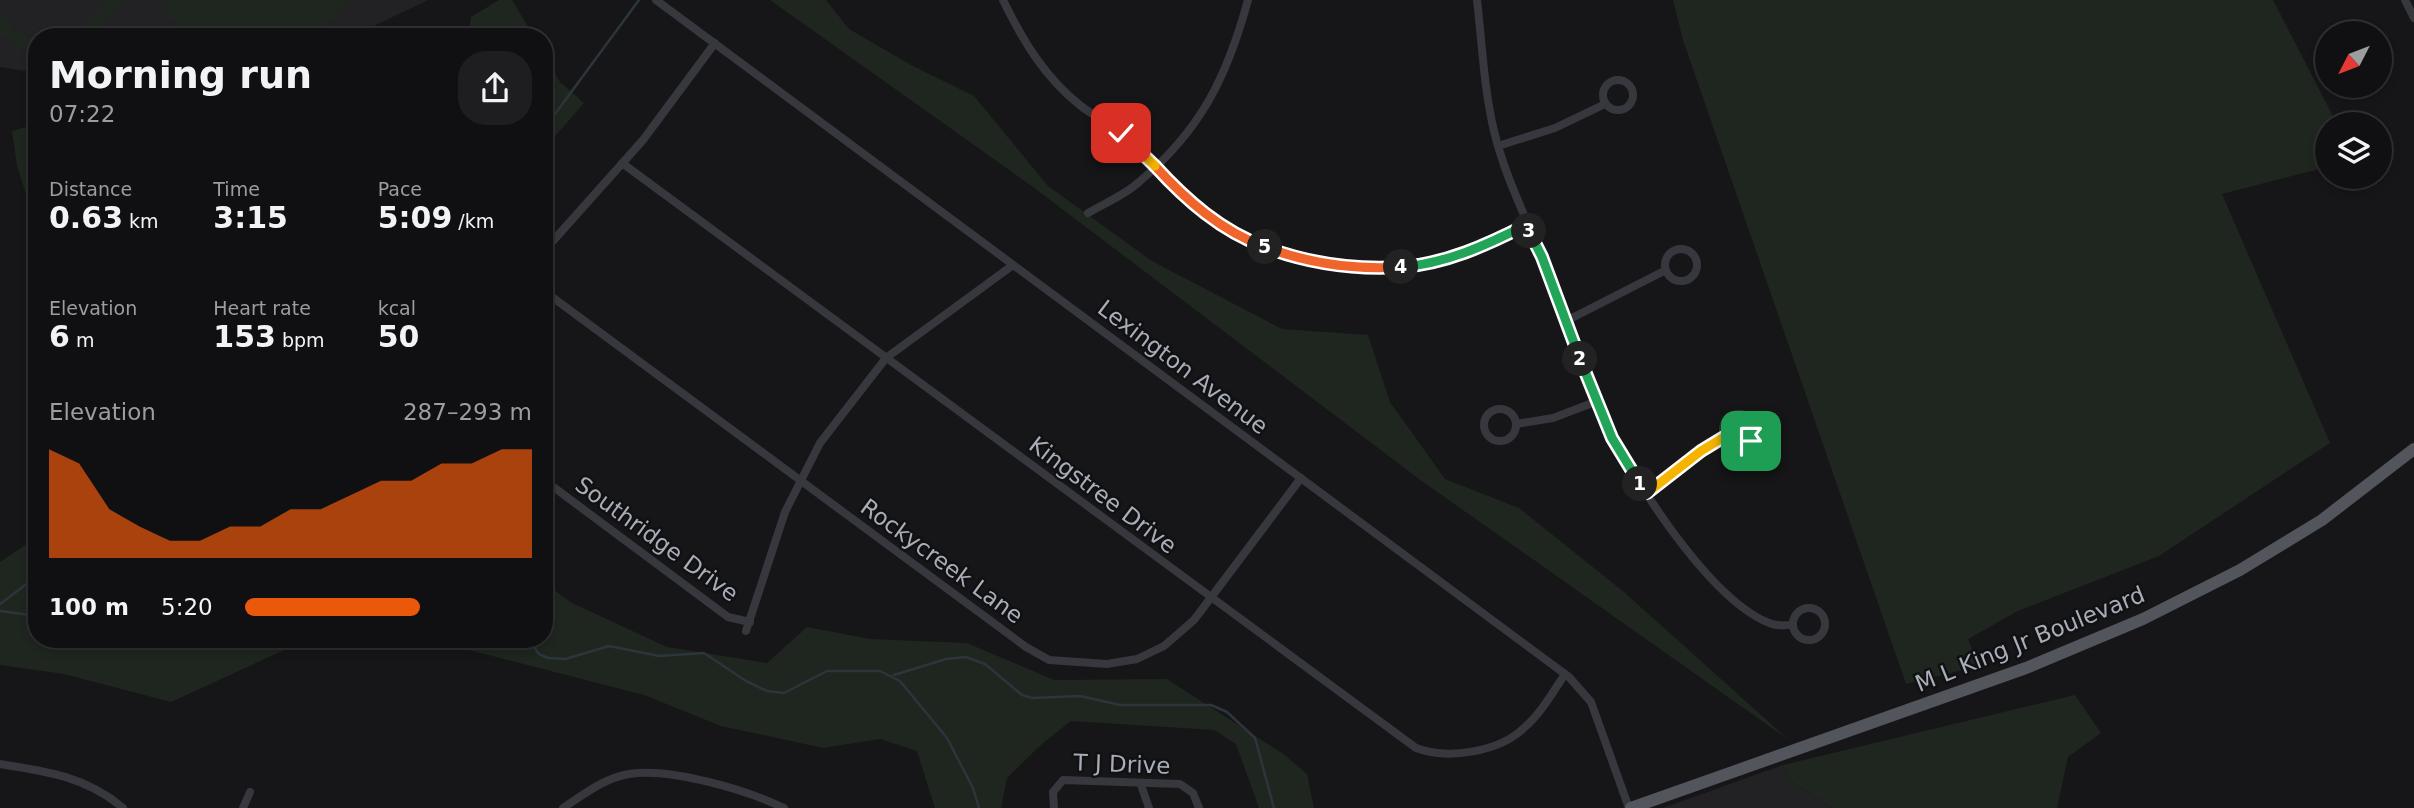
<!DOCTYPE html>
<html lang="en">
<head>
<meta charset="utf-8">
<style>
	:root { --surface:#101012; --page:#1e1e20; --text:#f1f3f6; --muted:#9c9d9f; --line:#303032; --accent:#ea580c }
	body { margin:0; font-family:"DejaVu Sans",sans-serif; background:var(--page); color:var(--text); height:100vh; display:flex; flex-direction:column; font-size:26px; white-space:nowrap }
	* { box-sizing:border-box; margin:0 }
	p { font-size:23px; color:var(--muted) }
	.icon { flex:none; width:38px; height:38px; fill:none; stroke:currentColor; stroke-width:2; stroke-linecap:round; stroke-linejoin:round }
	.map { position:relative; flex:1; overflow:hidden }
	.panel { position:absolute; left:28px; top:28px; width:525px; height:620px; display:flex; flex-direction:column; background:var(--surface); border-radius:28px; box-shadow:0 4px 10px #0003,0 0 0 2px var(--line) }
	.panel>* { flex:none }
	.needle { width:46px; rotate:228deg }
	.fabs { position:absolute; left:2315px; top:21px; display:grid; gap:14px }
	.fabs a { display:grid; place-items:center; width:77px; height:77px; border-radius:50%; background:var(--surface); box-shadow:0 4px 10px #0003,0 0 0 2px var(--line); font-size:35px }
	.pin { position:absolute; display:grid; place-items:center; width:60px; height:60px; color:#fff; margin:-30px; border-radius:14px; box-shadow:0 4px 10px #0006 }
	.km { position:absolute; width:35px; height:35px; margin:-18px; border-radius:50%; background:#222; color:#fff; font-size:19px; line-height:35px; text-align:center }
	.round { display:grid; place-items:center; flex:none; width:74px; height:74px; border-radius:28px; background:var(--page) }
	.headline { display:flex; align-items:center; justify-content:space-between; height:119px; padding:0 21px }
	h1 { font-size:38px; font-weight:800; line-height:52px }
	.metrics { display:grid; grid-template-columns:repeat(3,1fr); gap:10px; height:119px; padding:7px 21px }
	.metrics div { display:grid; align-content:center }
	.metrics b { font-size:30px; font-weight:800 }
	.metrics small { font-size:19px; font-weight:400 }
	.metrics p { font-size:19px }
	.chart { height:196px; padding:14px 21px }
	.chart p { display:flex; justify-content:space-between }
	.chart svg { width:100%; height:126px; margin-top:7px; fill:var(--accent); opacity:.7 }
	ul { padding:0 21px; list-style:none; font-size:23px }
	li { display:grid; grid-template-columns:112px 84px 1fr; align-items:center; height:52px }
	li i { height:18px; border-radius:9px; background:var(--accent) }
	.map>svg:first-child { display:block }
	.built { fill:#222225 }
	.green { fill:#1e261f }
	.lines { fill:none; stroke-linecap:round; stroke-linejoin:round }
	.stream { stroke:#2c353c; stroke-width:2.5 }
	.minor { stroke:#37383d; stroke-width:8 }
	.primary { stroke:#53555c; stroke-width:12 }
	.split-1-casing { stroke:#fff; stroke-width:14 }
	.split-2-casing { stroke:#fff; stroke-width:14 }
	.split-3-casing { stroke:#fff; stroke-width:14 }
	.split-4-casing { stroke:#fff; stroke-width:14 }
	.split-5-casing { stroke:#fff; stroke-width:14 }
	.split-6-casing { stroke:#fff; stroke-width:14 }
	.split-7-casing { stroke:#fff; stroke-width:14 }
	.split-1 { stroke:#f5b400; stroke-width:9 }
	.split-2 { stroke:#22a559; stroke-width:9 }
	.split-3 { stroke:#22a559; stroke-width:9 }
	.split-4 { stroke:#22a559; stroke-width:9 }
	.split-5 { stroke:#f0652b; stroke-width:9 }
	.split-6 { stroke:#f0652b; stroke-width:9 }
	.split-7 { stroke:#f5b400; stroke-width:9 }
	.labels { text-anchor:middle; stroke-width:5; stroke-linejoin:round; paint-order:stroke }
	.street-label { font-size:23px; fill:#a8adb8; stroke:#111113 }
</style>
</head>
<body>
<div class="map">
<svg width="2414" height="808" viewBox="0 0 2414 808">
	<rect width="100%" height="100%" fill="#161618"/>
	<g class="built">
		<path d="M0,0h428l-77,37h-314v36l-37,-6z"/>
		<path d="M1783,765l6,15 44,28h-170z"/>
	</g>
	<g class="green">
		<path d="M105,0h17l-29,37h-24l16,-11z"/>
		<path d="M172,0h180l-35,37h-127l-27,-25z"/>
		<path d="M499,0h13l22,37h-66l3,-20z"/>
		<path d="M770,0h56l23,29 62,36 63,31 74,90 104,75 130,68 86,6 22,67 55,77 74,29 105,84 165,148 -370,-261 -386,-292z"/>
		<path d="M1673,0h600l64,124h-9l-1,43 -105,27 108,249 -171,113 -141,55 -50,28 11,27 -73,18 -223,-644z"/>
		<path d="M0,8l14,22 23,11v13l-19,-6 -18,-14z"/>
		<path d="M544,55l16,27 24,21 -40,46z"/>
		<path d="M37,124v234l-4,-19 4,-54 -2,-63 -18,-56 -5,-35z"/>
		<path d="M37,537v102h271l-137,63 -107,-28 -64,-9v-103z"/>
		<path d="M544,582l26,20 97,45 100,16 40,-36 63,12 97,4 87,37 113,-1 118,76 22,19 7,34h-55l-23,-64 -22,-14 -143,-9 -28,22 -36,35 -6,30h-66l-18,-57 -37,-12 -57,9 -102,-22 -77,-31 -218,-56h118z"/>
		<path d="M2075,695l26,38 -33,24 -11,51h-224l-44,-28 -6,-15z"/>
	</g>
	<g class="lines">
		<g class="stream">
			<path d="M544,129l95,-129"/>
			<path d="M0,604l37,-28"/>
			<path d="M0,611l37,5"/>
			<path d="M528,639l11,15 9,4 17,1 44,-13 50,10 45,-3 42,28 21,10 17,2 43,-22h53l20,10 47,57 26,50 6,20"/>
			<path d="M894,675l52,-16 20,-2 19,7 37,31 10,3 48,-2 40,9h91l16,7 28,26 19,70"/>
		</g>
		<g class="minor">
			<path d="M656,0l913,677 22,25 38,106"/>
			<path d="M1003,0c20,41 42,78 78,106 13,10 27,17 40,27 33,27 57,63 93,87 100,67 209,58 312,5"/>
			<path d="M1477,0c5,43 7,89 17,131 11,46 32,86 49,129 19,47 32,97 53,144 27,60 112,198 176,220 6,2 14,1 21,1"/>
			<path d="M2405,0l9,18"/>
			<circle cx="1618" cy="95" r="15"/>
			<path d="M1498,146l57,-18 50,-24"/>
			<path d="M622,163l794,585c32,12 84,4 109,-21 16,-14 28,-35 40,-53"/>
			<path d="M1088,213c17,-10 37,-18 51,-31 62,-52 88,-105 109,-182"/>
			<circle cx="1681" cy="265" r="16"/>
			<path d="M544,251l99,-111 72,-97"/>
			<path d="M544,291l482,356 23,13 58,4 30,-5 27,-13 30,-26 107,-142"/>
			<path d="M1566,321l100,-51"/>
			<circle cx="1500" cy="425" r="16"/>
			<circle cx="1739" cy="430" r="16"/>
			<path d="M1516,424l37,-6 42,-16"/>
			<path d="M544,480l184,137 22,5"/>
			<path d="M1647,493l54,-42 23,-14"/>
			<circle cx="1809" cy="624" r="16"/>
			<path d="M746,631l39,-119 35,-69 66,-85 127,-93"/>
			<path d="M0,764c46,7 87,13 123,44"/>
			<path d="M1141,785l8,23"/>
			<path d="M243,808l7,-16"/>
			<path d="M563,808c20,-13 41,-30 66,-34 40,-7 118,16 155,34"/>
			<path d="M1054,808l-1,-16 10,-12 117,4 13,9 6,15"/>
		</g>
		<path class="primary" d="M1631,808l395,-140 117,-49 97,-49 82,-50 92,-71"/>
	</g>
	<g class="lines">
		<defs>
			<path id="split-1" d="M1640,484l7,9 54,-42 23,-14 12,9 15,-5"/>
			<path id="split-2" d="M1580,359l32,79 28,46"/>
			<path id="split-3" d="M1529,231l13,26 38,102"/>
			<path id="split-4" d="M1401,267c44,-3 86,-22 125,-42l3,6"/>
			<path id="split-5" d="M1265,247c45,17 88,23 136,20"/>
			<path id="split-6" d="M1155,166c31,34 66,65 110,81"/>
			<path id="split-7" d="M1121,133l34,33"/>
		</defs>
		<use href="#split-1" class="split-1-casing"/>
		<use href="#split-2" class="split-2-casing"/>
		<use href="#split-3" class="split-3-casing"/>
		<use href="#split-4" class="split-4-casing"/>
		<use href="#split-5" class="split-5-casing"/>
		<use href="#split-6" class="split-6-casing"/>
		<use href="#split-7" class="split-7-casing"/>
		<use href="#split-1" class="split-1"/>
		<use href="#split-2" class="split-2"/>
		<use href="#split-3" class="split-3"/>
		<use href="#split-4" class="split-4"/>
		<use href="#split-5" class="split-5"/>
		<use href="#split-6" class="split-6"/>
		<use href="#split-7" class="split-7"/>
	</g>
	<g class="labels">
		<g class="street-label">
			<text transform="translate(1183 367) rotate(37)" y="8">Lexington Avenue</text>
			<text transform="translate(1103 495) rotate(37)" y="8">Kingstree Drive</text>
			<text transform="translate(657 539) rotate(36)" y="8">Southridge Drive</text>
			<text transform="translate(942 561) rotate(36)" y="8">Rockycreek Lane</text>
			<text transform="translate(2030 639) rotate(-22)" y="8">M L King Jr Boulevard</text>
			<text transform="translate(1122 764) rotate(2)" y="8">T J Drive</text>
		</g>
	</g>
</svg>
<div class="fabs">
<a><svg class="needle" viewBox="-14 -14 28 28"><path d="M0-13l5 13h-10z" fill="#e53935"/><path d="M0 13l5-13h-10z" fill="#9c9d9f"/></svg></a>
<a><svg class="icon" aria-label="layers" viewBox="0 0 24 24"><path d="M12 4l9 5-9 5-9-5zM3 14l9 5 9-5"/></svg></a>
</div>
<div class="pin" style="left:1751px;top:441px;background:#1e9e55"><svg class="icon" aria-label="arrive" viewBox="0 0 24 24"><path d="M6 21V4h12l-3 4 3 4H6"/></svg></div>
<div class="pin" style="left:1121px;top:133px;background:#d93025"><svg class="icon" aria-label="check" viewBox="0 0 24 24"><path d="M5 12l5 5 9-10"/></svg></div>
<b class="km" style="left:1640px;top:484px">1</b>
<b class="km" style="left:1580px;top:359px">2</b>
<b class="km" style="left:1529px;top:231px">3</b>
<b class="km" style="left:1401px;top:267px">4</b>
<b class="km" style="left:1265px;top:247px">5</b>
<section class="panel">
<div class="headline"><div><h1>Morning run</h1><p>07:22</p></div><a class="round"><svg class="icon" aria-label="share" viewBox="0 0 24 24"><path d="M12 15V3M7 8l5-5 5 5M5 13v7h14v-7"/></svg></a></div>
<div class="metrics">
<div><p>Distance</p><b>0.63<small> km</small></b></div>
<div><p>Time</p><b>3:15</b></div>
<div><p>Pace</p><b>5:09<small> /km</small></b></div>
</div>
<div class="metrics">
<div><p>Elevation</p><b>6<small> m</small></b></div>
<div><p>Heart rate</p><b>153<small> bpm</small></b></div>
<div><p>kcal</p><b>50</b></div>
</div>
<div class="chart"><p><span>Elevation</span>287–293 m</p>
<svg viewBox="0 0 160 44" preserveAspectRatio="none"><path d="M0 44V6L10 11L20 27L30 33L40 38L50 38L60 33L70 33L80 27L90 27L100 22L110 17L120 17L130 11L140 11L150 6L160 6V44z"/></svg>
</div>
<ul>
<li><b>100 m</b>5:20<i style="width:61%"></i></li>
</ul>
</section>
</div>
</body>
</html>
